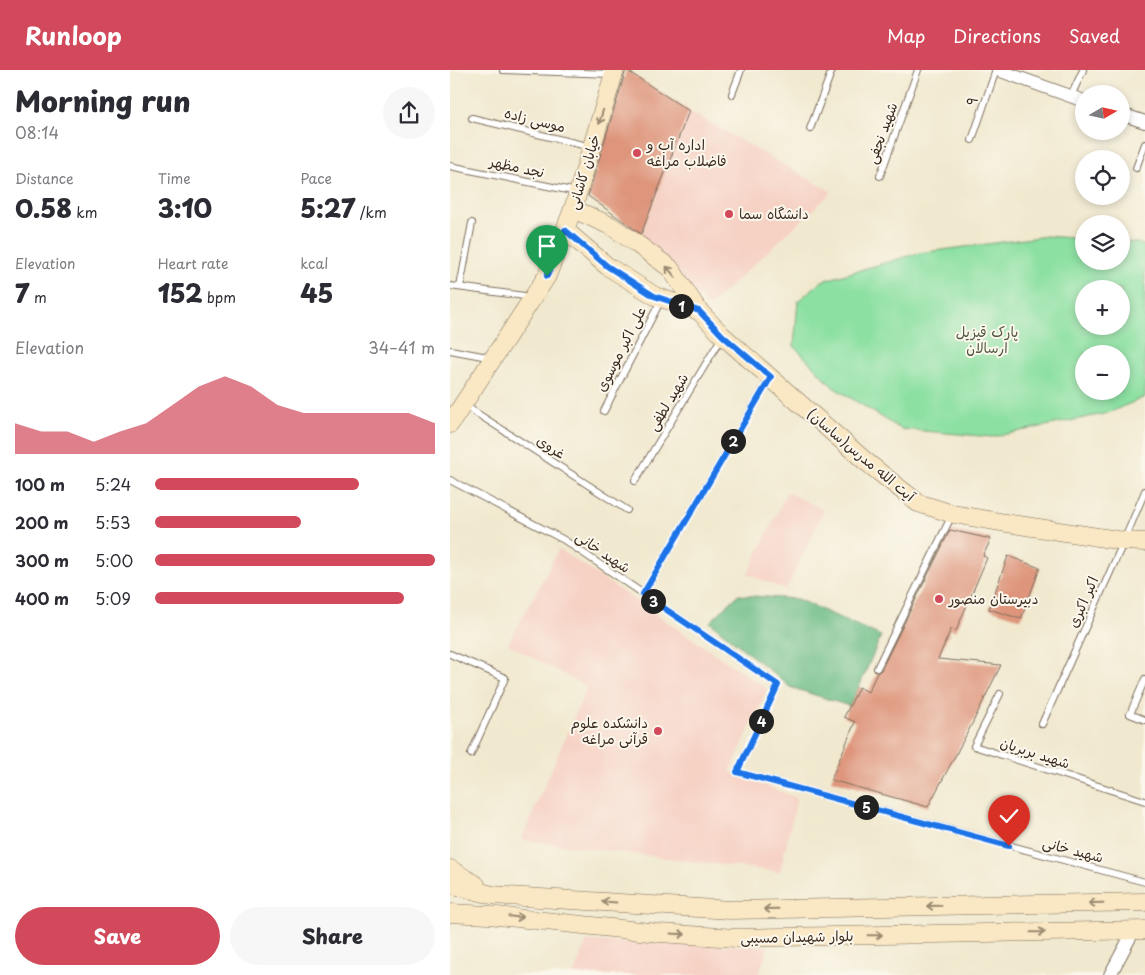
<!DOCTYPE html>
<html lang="en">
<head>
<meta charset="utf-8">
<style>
	:root { --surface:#fff; --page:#f7f7f7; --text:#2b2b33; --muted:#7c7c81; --accent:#d1495b }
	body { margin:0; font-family:"Playpen Sans","Playpen Sans Arabic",sans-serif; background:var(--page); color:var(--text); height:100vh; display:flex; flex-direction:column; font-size:19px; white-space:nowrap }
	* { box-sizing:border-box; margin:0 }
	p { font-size:16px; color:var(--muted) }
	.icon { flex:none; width:28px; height:28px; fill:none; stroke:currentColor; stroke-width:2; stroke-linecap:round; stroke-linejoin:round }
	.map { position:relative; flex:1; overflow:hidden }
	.details { display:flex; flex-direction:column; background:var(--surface); width:450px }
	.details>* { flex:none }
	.needle { width:32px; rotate:81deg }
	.tools { position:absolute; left:625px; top:15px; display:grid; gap:10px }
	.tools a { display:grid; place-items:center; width:55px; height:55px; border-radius:50%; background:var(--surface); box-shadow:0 2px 8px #0003; font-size:25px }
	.pin { position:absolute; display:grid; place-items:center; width:42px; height:42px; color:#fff; margin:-51px -21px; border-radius:50% 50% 50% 0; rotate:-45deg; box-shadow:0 0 5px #0007 }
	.pin .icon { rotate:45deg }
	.km { position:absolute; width:25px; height:25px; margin:-12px; border-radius:50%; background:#222; color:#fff; font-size:14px; line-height:25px; text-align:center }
	.round { display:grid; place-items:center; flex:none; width:52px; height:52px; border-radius:26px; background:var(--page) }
	.summary { display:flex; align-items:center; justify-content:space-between; height:85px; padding:0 15px }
	h1 { font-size:28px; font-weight:800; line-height:38px }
	.metrics { display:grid; grid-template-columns:repeat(3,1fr); gap:8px; height:85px; padding:5px 15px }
	.metrics div { display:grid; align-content:center }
	.metrics b { font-size:25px; font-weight:800 }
	.metrics small { font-size:14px; font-weight:400 }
	.metrics p { font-size:14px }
	.chart { height:140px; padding:10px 15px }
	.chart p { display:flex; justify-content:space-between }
	.chart svg { width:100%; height:90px; margin-top:5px; fill:var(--accent); opacity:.7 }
	.button { display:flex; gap:10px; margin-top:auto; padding:10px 15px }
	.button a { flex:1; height:58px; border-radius:30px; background:var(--accent); color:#fff; font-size:20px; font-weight:800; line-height:58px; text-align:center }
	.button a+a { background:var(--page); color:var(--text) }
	ul { padding:0 15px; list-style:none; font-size:16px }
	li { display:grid; grid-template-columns:80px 60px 1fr; align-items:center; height:38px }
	li i { height:12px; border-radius:6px; background:var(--accent) }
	header { display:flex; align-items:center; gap:30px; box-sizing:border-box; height:70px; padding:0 25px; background:var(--accent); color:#fff }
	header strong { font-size:24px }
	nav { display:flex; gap:28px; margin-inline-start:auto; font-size:18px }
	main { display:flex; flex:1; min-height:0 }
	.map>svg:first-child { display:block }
	.built { fill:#f6d2c5 }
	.green { fill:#8be0a2; stroke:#638560; fill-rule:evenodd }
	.forest { fill:#70be88; stroke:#567453 }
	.building { fill:#de957c }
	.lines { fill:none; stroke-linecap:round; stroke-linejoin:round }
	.lane-casing { stroke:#7b6d5c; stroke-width:8 }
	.street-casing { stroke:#7b6d5c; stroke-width:14 }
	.secondary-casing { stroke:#7b6d5c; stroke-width:19 }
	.lane { stroke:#fff; stroke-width:6 }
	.street { stroke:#fff; stroke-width:12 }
	.secondary { stroke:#fae7c3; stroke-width:18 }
	.oneway { stroke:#9a8870 }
	.route-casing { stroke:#fff; stroke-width:10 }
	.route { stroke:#1a73e8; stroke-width:6 }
	.poi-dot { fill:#d1495b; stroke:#fbf7ec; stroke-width:2 }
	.labels { text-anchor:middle; stroke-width:4; stroke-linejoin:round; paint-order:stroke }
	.street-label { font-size:14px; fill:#3b2a1e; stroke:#fbf7ec }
	.poi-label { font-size:14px; fill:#3b2a1e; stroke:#fbf7ec; text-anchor:start }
	.park-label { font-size:14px; fill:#4f583f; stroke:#fbf7ec }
</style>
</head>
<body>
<header>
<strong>Runloop</strong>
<nav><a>Map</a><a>Directions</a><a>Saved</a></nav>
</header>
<main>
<section class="details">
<div class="summary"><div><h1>Morning run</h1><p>08:14</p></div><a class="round"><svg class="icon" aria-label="share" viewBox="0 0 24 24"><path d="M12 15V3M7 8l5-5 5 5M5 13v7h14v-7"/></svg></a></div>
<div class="metrics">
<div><p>Distance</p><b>0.58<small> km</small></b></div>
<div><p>Time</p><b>3:10</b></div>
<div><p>Pace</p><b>5:27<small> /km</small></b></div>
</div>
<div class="metrics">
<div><p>Elevation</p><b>7<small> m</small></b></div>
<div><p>Heart rate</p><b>152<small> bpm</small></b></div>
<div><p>kcal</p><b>45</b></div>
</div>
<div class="chart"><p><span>Elevation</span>34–41 m</p>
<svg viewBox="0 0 160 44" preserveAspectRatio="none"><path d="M0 44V29L10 33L20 33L30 38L40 33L50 29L60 20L70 11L80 6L90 11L100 20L110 24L120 24L130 24L140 24L150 24L160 29V44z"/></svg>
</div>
<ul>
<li><b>100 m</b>5:24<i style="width:73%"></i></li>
<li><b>200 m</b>5:53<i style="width:52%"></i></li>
<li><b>300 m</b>5:00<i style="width:100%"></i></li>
<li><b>400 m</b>5:09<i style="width:89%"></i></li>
</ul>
<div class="button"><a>Save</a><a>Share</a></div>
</section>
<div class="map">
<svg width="695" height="905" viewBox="0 0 695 905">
	<rect width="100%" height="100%" fill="#fbf7ec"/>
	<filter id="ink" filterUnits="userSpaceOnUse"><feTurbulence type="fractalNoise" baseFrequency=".02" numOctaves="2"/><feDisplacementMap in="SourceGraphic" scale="10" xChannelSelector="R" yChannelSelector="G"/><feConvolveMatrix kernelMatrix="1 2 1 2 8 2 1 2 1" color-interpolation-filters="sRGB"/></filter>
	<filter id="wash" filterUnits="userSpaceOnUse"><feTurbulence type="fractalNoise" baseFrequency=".0096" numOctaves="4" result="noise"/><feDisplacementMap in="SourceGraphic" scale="20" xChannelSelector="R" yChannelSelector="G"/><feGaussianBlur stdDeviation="1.12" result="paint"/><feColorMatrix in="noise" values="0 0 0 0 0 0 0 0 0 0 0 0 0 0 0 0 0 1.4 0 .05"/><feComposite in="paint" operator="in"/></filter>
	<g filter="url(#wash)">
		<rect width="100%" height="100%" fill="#f1e9cf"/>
		<g class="built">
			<path d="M239,41l143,81 -124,115 -67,-72z"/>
			<path d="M337,422l37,18 -38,80 -38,-16z"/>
			<path d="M109,479l208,140 -37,83 67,26 -17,74 -259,-32 66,-153 -79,-43z"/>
			<path d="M137,871l110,3 71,2 -9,29h-186z"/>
		</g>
		<path class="green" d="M597,166l37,3v22h37v-19l17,1 7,3v151l-37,16 -116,24 -91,-8 -68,-42 -39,-41 4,-45 24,-20 97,-28zM634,219h37v37h-37zM634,284h37v37h-37z"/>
		<path class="forest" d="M288,525l59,4 84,37 -22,51 -10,19 -59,-19 -80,-65z"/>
		<g id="blocks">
			<g class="building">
				<path d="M176,0l63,41 -48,123 -53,-38z"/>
				<path d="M500,460l41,9 -8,17 4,2 -31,73 -5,-2 -13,30 63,6 -29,59 -44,83 -97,-27 24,-58 -11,-5 15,-30 9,5 9,-19 4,-3z"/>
				<path d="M558,486l32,12 -19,51 -32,-10z"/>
			</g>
		</g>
	</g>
	<g filter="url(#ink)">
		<use href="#blocks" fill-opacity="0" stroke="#7b6d5c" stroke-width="1"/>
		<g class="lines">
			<defs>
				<g id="lane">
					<path d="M53,0l108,4"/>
					<path d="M282,24l9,-24"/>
					<path d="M621,26l12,-26"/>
					<path d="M22,48l119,29"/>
					<path d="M360,59l22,-59"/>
					<path d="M522,70l24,-70"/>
					<path d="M0,96l127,26"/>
					<path d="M686,98l9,-24"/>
					<path d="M430,106l38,-106"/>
					<path d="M0,216l82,11"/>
					<path d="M10,217l12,-64"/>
					<path d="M0,280l43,8"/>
					<path d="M14,335l163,105"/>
					<path d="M154,341l57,-111"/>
					<path d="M0,410l114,60 214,145 -41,87 408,110"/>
					<path d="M185,411l87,-144"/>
					<path d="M193,524l127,-216"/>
					<path d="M0,584l55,24 -34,76"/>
					<path d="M427,598l75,-153"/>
					<path d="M695,609l-15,35 15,6"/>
					<path d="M550,624l-26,52 171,55"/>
					<path d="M592,654l82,-183 21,-50"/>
				</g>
				<g id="street">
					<path d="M548,0l86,31"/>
					<path d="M671,44l24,8"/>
					<path d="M660,905l24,-45"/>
				</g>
				<g id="secondary">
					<path d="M123,139l38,17 26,18 33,24 29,43 24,25 141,124 54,43 35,11 53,9 118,18 21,1"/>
					<path d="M115,160l42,36 48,30 44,15"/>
					<path d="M0,354l97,-148 26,-67 42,-139"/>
					<path d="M0,799l26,16"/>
					<path d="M0,814l42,11 239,15 414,-8"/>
					<path d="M0,843l38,2 171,18 77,5 409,-8"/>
				</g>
			</defs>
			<use href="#lane" class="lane-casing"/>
			<use href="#street" class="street-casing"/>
			<use href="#secondary" class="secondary-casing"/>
			<use href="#lane" class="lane"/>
			<use href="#street" class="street"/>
			<use href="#secondary" class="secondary"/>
		</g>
		<defs><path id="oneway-shaft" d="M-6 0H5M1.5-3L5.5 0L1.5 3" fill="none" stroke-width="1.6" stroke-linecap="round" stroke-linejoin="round" transform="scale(1.25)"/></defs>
		<g class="oneway">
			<use href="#oneway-shaft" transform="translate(151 47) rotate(107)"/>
			<use href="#oneway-shaft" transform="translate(221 202) rotate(-130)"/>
			<use href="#oneway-shaft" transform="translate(159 832) rotate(-176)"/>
			<use href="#oneway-shaft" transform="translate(646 833) rotate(179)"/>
			<use href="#oneway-shaft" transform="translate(484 836) rotate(179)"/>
			<use href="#oneway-shaft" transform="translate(321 839) rotate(179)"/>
			<use href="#oneway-shaft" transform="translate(66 847) rotate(6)"/>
			<use href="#oneway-shaft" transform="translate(588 862) rotate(-1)"/>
			<use href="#oneway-shaft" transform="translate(228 864) rotate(3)"/>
			<use href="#oneway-shaft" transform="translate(425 865) rotate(-1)"/>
		</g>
	</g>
	<g class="lines" filter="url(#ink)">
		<defs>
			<path id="route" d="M97,206l18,-46 42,36 47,30 45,15 24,25 48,41 -128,217 135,91 -41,87 272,74"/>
		</defs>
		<use href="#route" class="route-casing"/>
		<use href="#route" class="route"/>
	</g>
	<g class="poi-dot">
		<circle cx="187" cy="83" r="5"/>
		<circle cx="279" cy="144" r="5"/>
		<circle cx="489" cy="529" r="5"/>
		<circle cx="208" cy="661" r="5"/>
	</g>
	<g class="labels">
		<g class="street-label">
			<text transform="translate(522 31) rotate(-72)" y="5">۹</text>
			<text transform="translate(85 50) rotate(14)" y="5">موسی زاده</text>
			<text transform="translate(432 63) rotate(-70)" y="5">شهید نجفی</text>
			<text transform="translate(67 97) rotate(12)" y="5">نجد مظهر</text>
			<text transform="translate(134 102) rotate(-73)" y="5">خیابان کاشانی</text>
			<text transform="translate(171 279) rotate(-63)" y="5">علی اکبر موسوی</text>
			<text transform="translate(218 332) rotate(-59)" y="5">شهید لطفی</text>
			<text transform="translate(101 377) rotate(33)" y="5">غروی</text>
			<text transform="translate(411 385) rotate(40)" y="5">آیت الله مدرس(ساسان)</text>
			<text transform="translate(153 482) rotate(34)" y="5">شهید خانی</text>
			<text transform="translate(633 532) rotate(-66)" y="5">اکبر اکبری</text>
			<text transform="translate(585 683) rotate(18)" y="5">شهید بربریان</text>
			<text transform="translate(623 780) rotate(15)" y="5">شهید خانی</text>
			<text transform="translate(347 867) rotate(-1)" y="5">بلوار شهیدان مسیبی</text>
		</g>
		<g class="poi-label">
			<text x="197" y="80">اداره آب و<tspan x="197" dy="16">فاضلاب مراغه</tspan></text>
			<text x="289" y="149">دانشگاه سما</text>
			<text x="499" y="534">دبیرستان منصور</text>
			<text x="198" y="658" text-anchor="end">دانشکده علوم<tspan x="198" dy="16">قرآنی مراغه</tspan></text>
		</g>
		<g class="park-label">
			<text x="537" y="267">پارک قیزیل<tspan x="537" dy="16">ارسالان</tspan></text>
		</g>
	</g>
</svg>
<div class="tools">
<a><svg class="needle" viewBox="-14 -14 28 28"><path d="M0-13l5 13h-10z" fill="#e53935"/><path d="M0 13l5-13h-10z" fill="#7c7c81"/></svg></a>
<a><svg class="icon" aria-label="locate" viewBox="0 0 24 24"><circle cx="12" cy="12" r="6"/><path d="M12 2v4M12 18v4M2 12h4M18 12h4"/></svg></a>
<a><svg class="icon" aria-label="layers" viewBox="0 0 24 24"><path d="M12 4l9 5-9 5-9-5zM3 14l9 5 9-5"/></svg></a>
<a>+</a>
<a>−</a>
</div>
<div class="pin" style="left:97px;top:206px;background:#1e9e55"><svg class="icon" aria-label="arrive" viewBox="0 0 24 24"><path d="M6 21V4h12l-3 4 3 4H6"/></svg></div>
<div class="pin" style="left:559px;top:776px;background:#d93025"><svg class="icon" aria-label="check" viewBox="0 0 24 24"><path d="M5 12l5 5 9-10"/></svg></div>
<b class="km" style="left:231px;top:236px">1</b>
<b class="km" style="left:283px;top:371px">2</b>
<b class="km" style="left:203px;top:531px">3</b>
<b class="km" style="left:311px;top:651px">4</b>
<b class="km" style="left:416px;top:737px">5</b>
</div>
</main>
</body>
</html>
